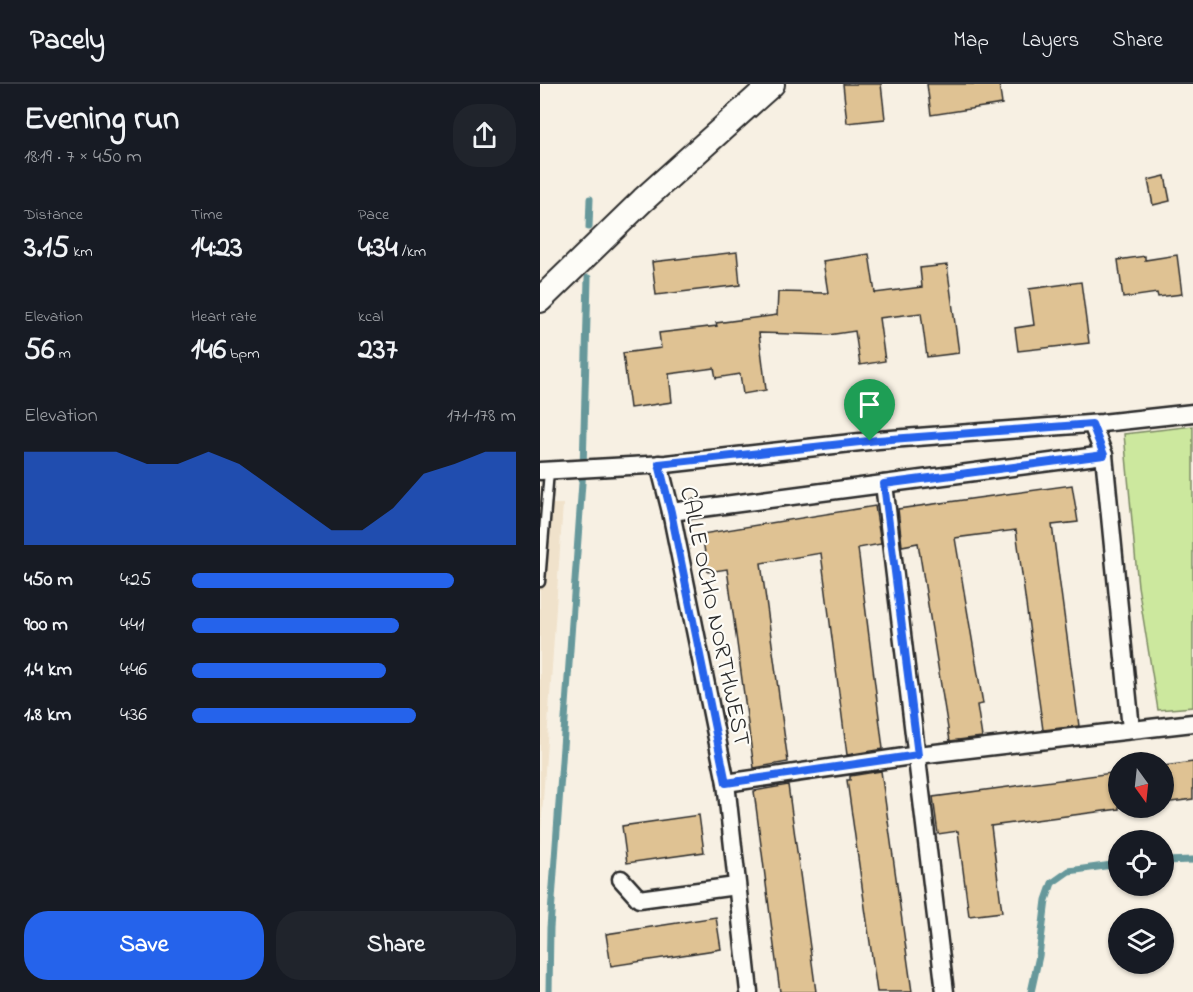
<!DOCTYPE html>
<html lang="en">
<head>
<meta charset="utf-8">
<style>
	:root { --surface:#171b24; --page:#20242c; --text:#f1f3f6; --muted:#9ea1a6; --line:#363941; --accent:#2563eb }
	body { margin:0; font-family:"Indie Flower",sans-serif; background:var(--page); color:var(--text); height:100vh; display:flex; flex-direction:column; font-size:22px; white-space:nowrap }
	* { box-sizing:border-box; margin:0 }
	p { font-size:20px; color:var(--muted) }
	.icon { flex:none; width:33px; height:33px; fill:none; stroke:currentColor; stroke-width:2; stroke-linecap:round; stroke-linejoin:round }
	.map { position:relative; flex:1; overflow:hidden }
	.panel { display:flex; flex-direction:column; background:var(--surface); width:540px }
	.panel>* { flex:none }
	.needle { width:39px; rotate:165deg }
	.controls { position:absolute; left:568px; top:668px; display:grid; gap:12px }
	.controls a { display:grid; place-items:center; width:66px; height:66px; border-radius:50%; background:var(--surface); box-shadow:0 2px 4px #0004; font-size:30px }
	.pin { position:absolute; display:grid; place-items:center; width:51px; height:51px; color:#fff; margin:-62px -26px; border-radius:50% 50% 50% 0; rotate:-45deg; box-shadow:0 0 6px #0007 }
	.pin .icon { rotate:45deg }
	.round { display:grid; place-items:center; flex:none; width:63px; height:63px; border-radius:24px; background:var(--page) }
	.headline { display:flex; align-items:center; justify-content:space-between; height:102px; padding:0 24px }
	h1 { font-size:33px; font-weight:700; line-height:45px }
	.figures { display:grid; grid-template-columns:repeat(3,1fr); gap:9px; height:102px; padding:6px 24px }
	.figures div { display:grid; align-content:center }
	.figures b { font-size:30px; font-weight:700 }
	.figures small { font-size:16px; font-weight:400 }
	.figures p { font-size:16px }
	.chart { height:168px; padding:12px 24px }
	.chart p { display:flex; justify-content:space-between }
	.chart svg { width:100%; height:108px; margin-top:6px; fill:var(--accent); opacity:.7 }
	.primary-button { display:flex; gap:12px; margin-top:auto; padding:12px 24px }
	.primary-button a { flex:1; height:69px; border-radius:24px; background:var(--accent); color:#fff; font-size:24px; font-weight:700; line-height:69px; text-align:center }
	.primary-button a+a { background:var(--page); color:var(--text) }
	ul { padding:0 24px; list-style:none; font-size:20px }
	li { display:grid; grid-template-columns:96px 72px 1fr; align-items:center; height:45px }
	li i { height:15px; border-radius:8px; background:var(--accent) }
	header { display:flex; align-items:center; gap:36px; box-sizing:border-box; height:84px; padding:0 30px; background:var(--surface); border-bottom:2px solid var(--line) }
	header strong { font-size:28px }
	nav { display:flex; gap:33px; margin-inline-start:auto; font-size:21px }
	main { display:flex; flex:1; min-height:0 }
	.map>svg:first-child { display:block }
	.built { fill:#f0e2cb }
	.green { fill:#cce89e; stroke:#7c8a64; stroke-width:1.5 }
	.lines { fill:none; stroke-linecap:round; stroke-linejoin:round }
	.stream { stroke:#66989b; stroke-width:7 }
	.building { fill:#dfc293; stroke:#2b2b2b; stroke-width:1.5 }
	.lane-casing { stroke:#2b2b2b; stroke-width:13 }
	.street-casing { stroke:#2b2b2b; stroke-width:21 }
	.secondary-casing { stroke:#2b2b2b; stroke-width:28 }
	.lane { stroke:#fdfcf7; stroke-width:8 }
	.street { stroke:#fdfcf7; stroke-width:16 }
	.secondary { stroke:#fdfcf7; stroke-width:24 }
	.route-casing { stroke:#fff; stroke-width:12 }
	.route { stroke:#2563eb; stroke-width:8 }
	.labels { text-anchor:middle; stroke-width:4.5; stroke-linejoin:round; paint-order:stroke }
	.street-label { font-size:24px; fill:#2b2b2b; stroke:#fdfcf7 }
</style>
</head>
<body>
<header>
<strong>Pacely</strong>
<nav><a>Map</a><a>Layers</a><a>Share</a></nav>
</header>
<main>
<section class="panel">
<div class="headline"><div><h1>Evening run</h1><p>18:19 · 7 × 450 m</p></div><a class="round"><svg class="icon" aria-label="share" viewBox="0 0 24 24"><path d="M12 15V3M7 8l5-5 5 5M5 13v7h14v-7"/></svg></a></div>
<div class="figures">
<div><p>Distance</p><b>3.15<small> km</small></b></div>
<div><p>Time</p><b>14:23</b></div>
<div><p>Pace</p><b>4:34<small> /km</small></b></div>
</div>
<div class="figures">
<div><p>Elevation</p><b>56<small> m</small></b></div>
<div><p>Heart rate</p><b>146<small> bpm</small></b></div>
<div><p>kcal</p><b>237</b></div>
</div>
<div class="chart"><p><span>Elevation</span>171–178 m</p>
<svg viewBox="0 0 160 44" preserveAspectRatio="none"><path d="M0 44V6L10 6L20 6L30 6L40 11L50 11L60 6L70 11L80 20L90 29L100 38L110 38L120 29L130 15L140 11L150 6L160 6V44z"/></svg>
</div>
<ul>
<li><b>450 m</b>4:25<i style="width:81%"></i></li>
<li><b>900 m</b>4:41<i style="width:64%"></i></li>
<li><b>1.4 km</b>4:46<i style="width:60%"></i></li>
<li><b>1.8 km</b>4:36<i style="width:69%"></i></li>
</ul>
<div class="primary-button"><a>Save</a><a>Share</a></div>
</section>
<div class="map">
<svg width="653" height="908" viewBox="0 0 653 908">
	<rect width="100%" height="100%" fill="#f7f0e3"/>
	<filter id="ink" filterUnits="userSpaceOnUse"><feTurbulence type="fractalNoise" baseFrequency=".0167" numOctaves="2"/><feDisplacementMap in="SourceGraphic" scale="12" xChannelSelector="R" yChannelSelector="G"/><feConvolveMatrix kernelMatrix="1 2 1 2 8 2 1 2 1" color-interpolation-filters="sRGB"/></filter>
	<g filter="url(#ink)">
		<path class="built" d="M0,420h23l-23,341z"/>
		<path class="green" d="M653,342v281l-35,3 -20,-124 -14,-152z"/>
		<g class="lines">
			<g class="stream">
				<path d="M49,143l1,-28"/>
				<path d="M624,777l29,-1"/>
				<path d="M9,908l1,-64 33,-459 5,-191"/>
				<path d="M491,908l8,-36 7,-56 6,-17 17,-12 50,-7"/>
			</g>
		</g>
		<g class="building">
			<path d="M303,0h38l4,35 -38,4z"/>
			<path d="M387,0h72l3,20 -71,11z"/>
			<path d="M625,92l5,25 -17,4 -5,-25z"/>
			<path d="M197,168l3,33 -84,10 -4,-33z"/>
			<path d="M329,170l6,39 47,-6 -2,-19 27,-3 12,88 -32,4 -6,-44 -42,5 6,43 -25,4 -5,-34 -27,4 -69,-2 7,57 -23,4 -3,-20 -24,4 -2,-10 -45,6 3,28 -42,6 -7,-55 38,-5 -2,-15 58,-7 -1,-3 61,-8 1,-23 50,1 -5,-32z"/>
			<path d="M637,171l5,39 -24,3 -1,-4 -34,5 -5,-38 27,-4v4z"/>
			<path d="M541,198l8,61 -71,8 -3,-23 19,-3 -5,-36z"/>
			<path d="M532,401l6,37 -26,3 27,201 -36,4 -27,-200 -61,8 28,166 -6,1 5,32 -32,4 -32,-198 -16,3 -4,-37z"/>
			<path d="M335,422l6,38 -23,4 25,201 -36,6 -26,-202 -60,10 27,199 -34,6 -27,-199 -19,3 -6,-38z"/>
			<path d="M653,678v37l-29,4v-37z"/>
			<path d="M341,687l31,221h-35l-30,-212h3v-4z"/>
			<path d="M579,688v37l-128,17 11,86 -33,4 -11,-85 -20,3 -5,-37z"/>
			<path d="M248,701l28,207h-36l-26,-201z"/>
			<path d="M159,731l5,37 -77,11 -5,-37z"/>
			<path d="M176,833l5,32 -110,17 -5,-32z"/>
		</g>
		<g class="lines">
			<defs>
				<path id="lane" d="M0,498l9,-111"/>
				<g id="street">
					<path d="M552,340l12,31 27,274"/>
					<path d="M119,380l12,48 55,271 23,209"/>
					<path d="M0,387l126,-7 212,-24 224,-17 91,-10"/>
					<path d="M344,400l61,508"/>
					<path d="M131,428l433,-57"/>
					<path d="M186,699l192,-28 275,-32"/>
					<path d="M81,795l18,20 97,-13"/>
				</g>
				<path id="secondary" d="M0,216l103,-100 129,-116"/>
			</defs>
			<use href="#lane" class="lane-casing"/>
			<use href="#street" class="street-casing"/>
			<use href="#secondary" class="secondary-casing"/>
			<use href="#lane" class="lane"/>
			<use href="#street" class="street"/>
			<use href="#secondary" class="secondary"/>
		</g>
	</g>
	<g class="lines" filter="url(#ink)">
		<defs>
			<path id="route" d="M552,340l12,31 -220,29 34,271 -192,28 -55,-271 -12,-48 219,-24z"/>
		</defs>
		<use href="#route" class="route-casing"/>
		<use href="#route" class="route"/>
	</g>
	<g class="labels">
		<g class="street-label">
			<text transform="translate(176 532) rotate(78)" y="8">CALLE OCHO NORTHWEST</text>
		</g>
	</g>
</svg>
<div class="controls">
<a><svg class="needle" viewBox="-14 -14 28 28"><path d="M0-13l5 13h-10z" fill="#e53935"/><path d="M0 13l5-13h-10z" fill="#9ea1a6"/></svg></a>
<a><svg class="icon" aria-label="locate" viewBox="0 0 24 24"><circle cx="12" cy="12" r="6"/><path d="M12 2v4M12 18v4M2 12h4M18 12h4"/></svg></a>
<a><svg class="icon" aria-label="layers" viewBox="0 0 24 24"><path d="M12 4l9 5-9 5-9-5zM3 14l9 5 9-5"/></svg></a>
</div>
<div class="pin" style="left:330px;top:357px;background:#1e9e55"><svg class="icon" aria-label="arrive" viewBox="0 0 24 24"><path d="M6 21V4h12l-3 4 3 4H6"/></svg></div>
</div>
</main>
</body>
</html>
